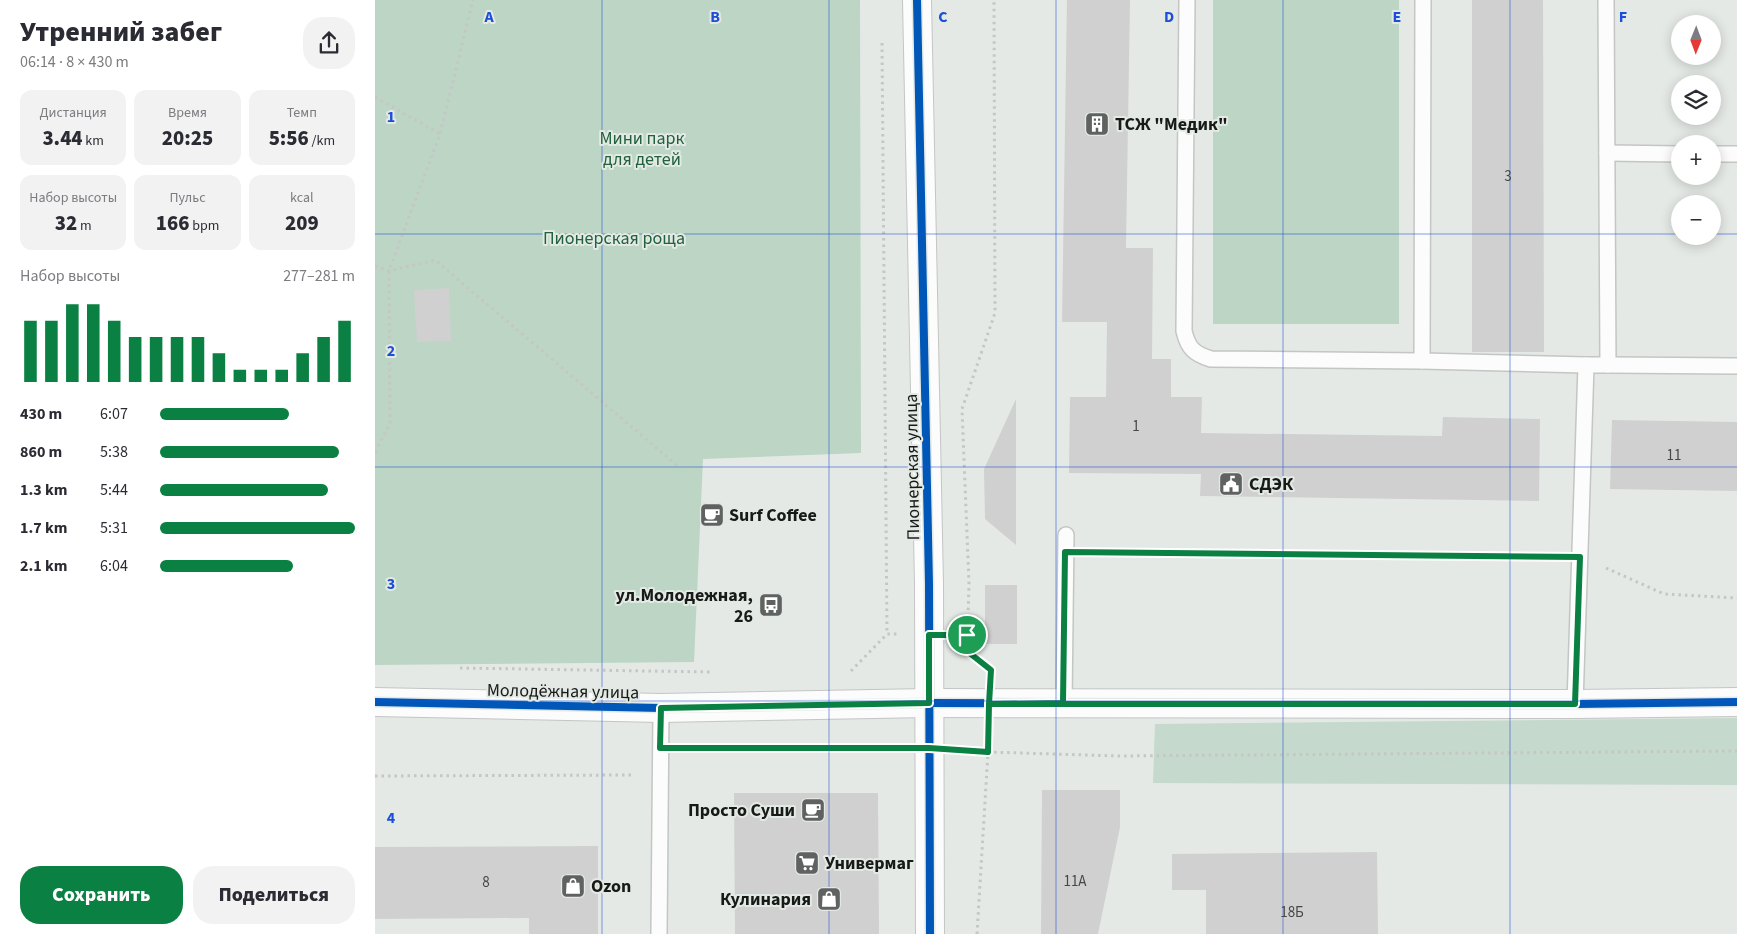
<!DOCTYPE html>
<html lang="ru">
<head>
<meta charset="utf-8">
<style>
	:root { --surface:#fff; --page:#f2f2f3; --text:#2b2b33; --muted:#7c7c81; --accent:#0b8043 }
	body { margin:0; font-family:"Source Sans 3",sans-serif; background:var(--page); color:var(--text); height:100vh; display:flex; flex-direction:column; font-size:19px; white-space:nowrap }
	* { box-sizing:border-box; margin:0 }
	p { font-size:16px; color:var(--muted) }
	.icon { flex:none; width:28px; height:28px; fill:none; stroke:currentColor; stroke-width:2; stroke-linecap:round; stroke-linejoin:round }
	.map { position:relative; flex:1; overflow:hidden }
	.drawer { display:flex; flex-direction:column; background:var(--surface); width:375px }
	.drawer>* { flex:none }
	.needle { width:32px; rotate:181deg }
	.fabs { position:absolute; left:1296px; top:15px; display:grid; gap:10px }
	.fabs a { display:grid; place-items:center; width:50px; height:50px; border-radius:50%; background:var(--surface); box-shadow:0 2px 12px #0003; font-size:25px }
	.pin { position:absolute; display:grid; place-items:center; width:42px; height:42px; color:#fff; margin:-21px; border:2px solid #fff; border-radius:50%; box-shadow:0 1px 5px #0007 }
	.round { display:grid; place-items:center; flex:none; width:52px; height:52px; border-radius:20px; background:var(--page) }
	.overview { display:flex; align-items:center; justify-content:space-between; height:85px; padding:0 20px }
	h1 { font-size:28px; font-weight:800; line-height:38px }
	.metrics { display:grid; grid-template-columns:repeat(3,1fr); gap:8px; height:85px; padding:5px 20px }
	.metrics div { display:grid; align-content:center; border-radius:12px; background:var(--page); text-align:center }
	.metrics b { font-size:21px; font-weight:800 }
	.metrics small { font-size:14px; font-weight:400 }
	.metrics p { font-size:14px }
	.chart { height:140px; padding:10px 20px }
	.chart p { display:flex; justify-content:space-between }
	.chart svg { width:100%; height:90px; margin-top:5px; stroke:var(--accent); stroke-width:6 }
	.button { display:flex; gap:10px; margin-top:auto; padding:10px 20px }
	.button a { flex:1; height:58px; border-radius:20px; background:var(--accent); color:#fff; font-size:20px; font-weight:800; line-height:58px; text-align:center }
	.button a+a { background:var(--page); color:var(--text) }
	ul { padding:0 20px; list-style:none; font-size:16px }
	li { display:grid; grid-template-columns:80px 60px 1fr; align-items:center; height:38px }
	li i { height:12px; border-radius:6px; background:var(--accent) }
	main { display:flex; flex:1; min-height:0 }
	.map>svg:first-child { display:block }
	.green { fill:#c5d9cc }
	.forest { fill:#bcd5c4 }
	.building { fill:#d0d0d0 }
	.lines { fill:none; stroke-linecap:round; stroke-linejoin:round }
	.lane-casing { stroke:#c3c6c4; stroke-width:18 }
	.street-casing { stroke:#c3c6c4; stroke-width:30 }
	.path { stroke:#c5c6c5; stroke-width:3; stroke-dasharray:2.5 4; stroke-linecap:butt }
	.lane { stroke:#fbfcfb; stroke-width:15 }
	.street { stroke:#fbfcfb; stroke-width:28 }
	.cycleway-casing { stroke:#e3eae5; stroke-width:11 }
	.cycleway { stroke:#0057b8; stroke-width:8 }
	.route-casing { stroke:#fff; stroke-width:10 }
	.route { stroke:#0b8043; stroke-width:6 }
	.grid { fill:none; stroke:#1d4ed8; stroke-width:1; stroke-opacity:0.55 }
	.labels { text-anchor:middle; stroke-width:4; stroke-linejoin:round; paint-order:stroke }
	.number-label { font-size:15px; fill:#464846 }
	.poi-label { font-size:18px; font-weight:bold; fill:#181a18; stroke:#e3eae5; text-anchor:start }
	.park-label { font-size:18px; fill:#21613c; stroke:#e3eae5 }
	.street-label { font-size:18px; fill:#181a18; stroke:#e3eae5 }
	.grid-label { font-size:16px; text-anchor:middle; font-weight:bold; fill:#1d4ed8; stroke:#e3eae5; stroke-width:4; stroke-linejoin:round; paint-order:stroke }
</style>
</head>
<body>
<main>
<section class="drawer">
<div class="overview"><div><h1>Утренний забег</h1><p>06:14 · 8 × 430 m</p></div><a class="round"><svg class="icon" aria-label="share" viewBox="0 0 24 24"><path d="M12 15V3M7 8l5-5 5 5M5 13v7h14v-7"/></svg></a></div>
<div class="metrics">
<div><p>Дистанция</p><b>3.44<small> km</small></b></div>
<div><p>Время</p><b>20:25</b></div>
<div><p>Темп</p><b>5:56<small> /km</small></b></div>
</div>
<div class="metrics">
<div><p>Набор высоты</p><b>32<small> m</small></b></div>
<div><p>Пульс</p><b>166<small> bpm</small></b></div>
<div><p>kcal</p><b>209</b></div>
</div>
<div class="chart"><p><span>Набор высоты</span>277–281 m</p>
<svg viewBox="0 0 160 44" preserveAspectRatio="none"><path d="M5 44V14M15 44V14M25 44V6M35 44V6M45 44V14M55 44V22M65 44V22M75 44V22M85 44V22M95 44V30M105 44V38M115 44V38M125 44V38M135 44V30M145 44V22M155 44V14"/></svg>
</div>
<ul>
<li><b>430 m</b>6:07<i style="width:66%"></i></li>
<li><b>860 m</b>5:38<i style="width:92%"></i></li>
<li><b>1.3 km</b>5:44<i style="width:86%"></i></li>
<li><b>1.7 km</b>5:31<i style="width:100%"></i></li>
<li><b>2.1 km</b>6:04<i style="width:68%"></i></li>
</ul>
<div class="button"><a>Сохранить</a><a>Поделиться</a></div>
</section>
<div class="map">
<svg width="1362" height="934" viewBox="0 0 1362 934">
	<rect width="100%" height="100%" fill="#e4e9e6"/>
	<path class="green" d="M1362,718v67l-584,-2 2,-59z"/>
	<g class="forest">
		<path d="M0,0h485l1,453 -158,6 -9,203 -319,3z"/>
		<rect x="838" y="0" width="186" height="324"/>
	</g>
	<g class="building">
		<path d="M692,0h63l-4,248h27l-1,111h19v38h31l-1,36 241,3 1,-19 97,2 -1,82 -339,-5 1,-22 -132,-1 1,-76h36l1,-75h-45z"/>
		<path d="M1097,0h71l1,352h-72z"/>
		<path d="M74,288l2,53 -34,1 -3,-52z"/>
		<path d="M641,399v146l-31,-26 -1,-50z"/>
		<path d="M1237,420l125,2v69l-127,-2z"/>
		<rect x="610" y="585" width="32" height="59"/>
		<path d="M667,790h78v37l-22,107h-57z"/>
		<path d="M359,793h144l1,141h-144z"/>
		<path d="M223,846v88h-69v-16l-154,1v-72z"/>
		<path d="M1002,852l1,82h-172v-44h-34v-36z"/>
	</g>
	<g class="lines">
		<defs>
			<g id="lane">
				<path d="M812,0l-3,331c4,17 10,23 27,28l211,2"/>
				<path d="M1048,0l-1,361 164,4"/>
				<path d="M1232,153l73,1"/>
				<path d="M1338,154h24"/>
				<path d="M1233,365l129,1"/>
				<path d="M689,703l2,-168"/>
				<path d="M1200,704l11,-339h22l-2,-365"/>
				<path d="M284,934l2,-226"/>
			</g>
			<g id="street">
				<path d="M542,0l12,584 1,350"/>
				<path d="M0,702l286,6 268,-5 646,1 162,-2"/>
			</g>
		</defs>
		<use href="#lane" class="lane-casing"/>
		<use href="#street" class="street-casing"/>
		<g class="path">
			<path d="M507,43l5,591"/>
			<path d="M0,97l65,37"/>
			<path d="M0,266l14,5 46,-11 245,208"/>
			<path d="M0,452l15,-29 -1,-152 51,-137 33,-134"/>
			<path d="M716,552l464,5"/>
			<path d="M1231,568l58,26 73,4"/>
			<path d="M85,668l251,4"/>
			<path d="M616,670l-24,-19 2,-67 -7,-175 33,-96 -1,-313"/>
			<path d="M476,671l36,-37h10"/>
			<path d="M313,748h209"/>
			<path d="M588,750l25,2 1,-16"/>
			<path d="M0,776l259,-1"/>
			<path d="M602,934l11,-182 130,4 619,-5"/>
		</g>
		<use href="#lane" class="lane"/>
		<use href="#street" class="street"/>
		<defs>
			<g id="cycleway">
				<path d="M542,0l12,584 1,350"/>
				<path d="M0,702l286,6 268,-5 646,1 162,-2"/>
			</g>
		</defs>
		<use href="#cycleway" class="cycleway-casing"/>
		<use href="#cycleway" class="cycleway"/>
	</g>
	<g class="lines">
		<defs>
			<path id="route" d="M592,635h-38v68l-268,5 -1,40h269l59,4 1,-48h586l5,-147 -515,-5 -2,151 -74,1 2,-34 -24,-19v-16"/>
		</defs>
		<use href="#route" class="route-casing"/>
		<use href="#route" class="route"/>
	</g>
	<path class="grid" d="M227,0v934M454,0v934M681,0v934M908,0v934M1135,0v934M0,234h1305M1338,234h24M0,467h1362M0,701h1362"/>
	<defs>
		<symbol id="building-square" viewBox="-11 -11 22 22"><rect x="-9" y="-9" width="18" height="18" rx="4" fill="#5f6260" stroke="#e3eae5"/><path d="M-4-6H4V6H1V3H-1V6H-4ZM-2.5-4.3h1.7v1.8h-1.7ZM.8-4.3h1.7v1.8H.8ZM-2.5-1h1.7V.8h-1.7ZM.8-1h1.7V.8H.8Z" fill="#fff"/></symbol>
		<symbol id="civic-square" viewBox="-11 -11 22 22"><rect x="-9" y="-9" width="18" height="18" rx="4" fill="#5f6260" stroke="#e3eae5"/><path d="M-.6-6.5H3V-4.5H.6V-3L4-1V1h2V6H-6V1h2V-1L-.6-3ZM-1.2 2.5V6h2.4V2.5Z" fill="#fff"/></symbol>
		<symbol id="cafe-square" viewBox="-11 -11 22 22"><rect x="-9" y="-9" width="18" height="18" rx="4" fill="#5f6260" stroke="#e3eae5"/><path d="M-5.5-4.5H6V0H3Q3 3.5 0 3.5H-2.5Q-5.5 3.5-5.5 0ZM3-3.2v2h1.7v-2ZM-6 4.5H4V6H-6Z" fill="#fff"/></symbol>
		<symbol id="bus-square" viewBox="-11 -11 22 22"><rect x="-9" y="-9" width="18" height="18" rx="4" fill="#5f6260" stroke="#e3eae5"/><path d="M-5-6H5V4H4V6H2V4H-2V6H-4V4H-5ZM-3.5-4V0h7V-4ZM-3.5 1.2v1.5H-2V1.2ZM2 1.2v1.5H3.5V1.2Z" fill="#fff"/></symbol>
		<symbol id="supermarket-square" viewBox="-11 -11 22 22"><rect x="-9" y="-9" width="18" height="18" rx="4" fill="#5f6260" stroke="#e3eae5"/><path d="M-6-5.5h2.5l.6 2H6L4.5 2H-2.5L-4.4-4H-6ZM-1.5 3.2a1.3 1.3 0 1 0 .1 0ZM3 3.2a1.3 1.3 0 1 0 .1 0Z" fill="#fff"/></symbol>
		<symbol id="shop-square" viewBox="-11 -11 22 22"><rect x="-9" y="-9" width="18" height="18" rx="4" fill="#5f6260" stroke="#e3eae5"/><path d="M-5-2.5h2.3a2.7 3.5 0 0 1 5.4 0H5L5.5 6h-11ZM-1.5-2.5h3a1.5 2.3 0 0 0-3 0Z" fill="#fff"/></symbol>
	</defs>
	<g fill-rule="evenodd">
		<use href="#building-square" x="708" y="110" width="28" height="28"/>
		<use href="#civic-square" x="842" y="470" width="28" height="28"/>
		<use href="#cafe-square" x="323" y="501" width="28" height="28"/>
		<use href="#bus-square" x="382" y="591" width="28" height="28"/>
		<use href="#cafe-square" x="424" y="796" width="28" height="28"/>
		<use href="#supermarket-square" x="418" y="849" width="28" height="28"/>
		<use href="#shop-square" x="184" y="872" width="28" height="28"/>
		<use href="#shop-square" x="440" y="885" width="28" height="28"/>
	</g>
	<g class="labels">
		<g class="number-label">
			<text x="1133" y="181">3</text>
			<text x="761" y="431">1</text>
			<text x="1299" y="460">11</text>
			<text x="700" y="886">11А</text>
			<text x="111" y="887">8</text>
			<text x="917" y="917">18Б</text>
		</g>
		<g class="poi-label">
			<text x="740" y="130">ТСЖ "Медик"</text>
			<text x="874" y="490">СДЭК</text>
			<text x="354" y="521">Surf Coffee</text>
			<text x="378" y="601" text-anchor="end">ул.Молодежная,<tspan x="378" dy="21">26</tspan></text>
			<text x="420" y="816" text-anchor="end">Просто Суши</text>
			<text x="450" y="869">Универмаг</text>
			<text x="216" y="892">Ozon</text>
			<text x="436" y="905" text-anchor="end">Кулинария</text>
		</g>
		<g class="park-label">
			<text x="267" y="144">Мини парк<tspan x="267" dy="21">для детей</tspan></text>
			<text x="239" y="244">Пионерская роща</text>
		</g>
		<g class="street-label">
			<text transform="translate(537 467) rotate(-91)" y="6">Пионерская улица</text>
			<text transform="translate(188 691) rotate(1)" y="6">Молодёжная улица</text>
		</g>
	</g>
	<g class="grid-label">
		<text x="114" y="22">A</text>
		<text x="340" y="22">B</text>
		<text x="568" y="22">C</text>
		<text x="794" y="22">D</text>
		<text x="1022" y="22">E</text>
		<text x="1248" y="22">F</text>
		<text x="16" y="122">1</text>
		<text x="16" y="356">2</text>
		<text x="16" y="589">3</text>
		<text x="16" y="823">4</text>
	</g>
</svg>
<div class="fabs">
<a><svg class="needle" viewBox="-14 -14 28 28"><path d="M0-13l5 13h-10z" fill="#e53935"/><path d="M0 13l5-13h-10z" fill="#7c7c81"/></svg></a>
<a><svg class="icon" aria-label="layers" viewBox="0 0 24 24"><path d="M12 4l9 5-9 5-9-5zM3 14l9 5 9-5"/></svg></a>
<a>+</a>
<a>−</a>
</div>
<div class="pin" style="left:592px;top:635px;background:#1e9e55"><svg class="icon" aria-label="arrive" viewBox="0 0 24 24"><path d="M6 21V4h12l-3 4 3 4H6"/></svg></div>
</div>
</main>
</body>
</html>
